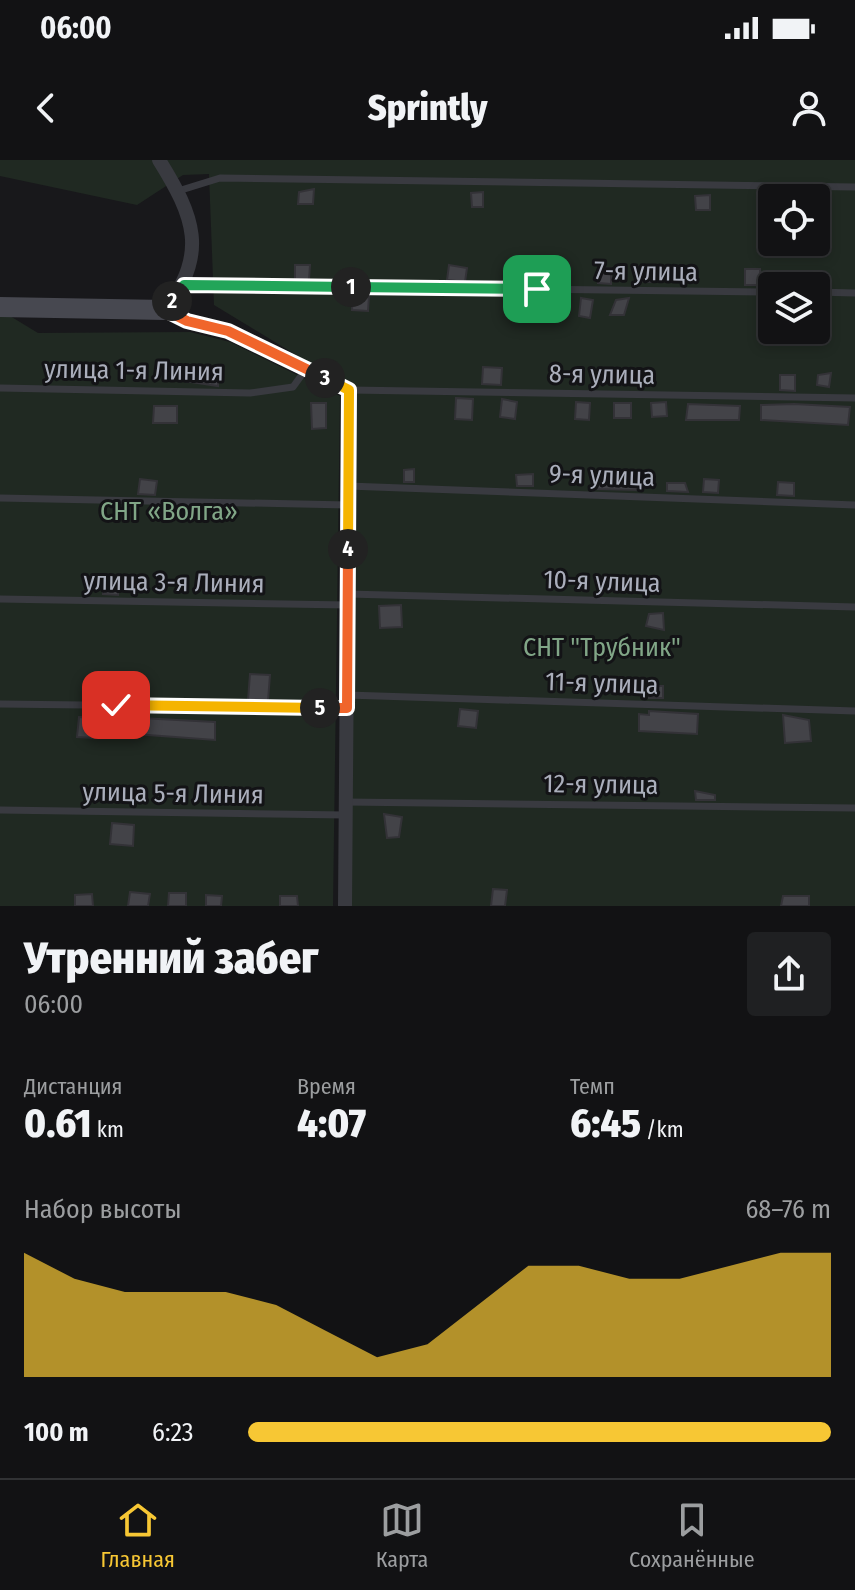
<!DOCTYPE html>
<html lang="ru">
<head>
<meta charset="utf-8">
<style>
	:root { --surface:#121214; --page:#1f2022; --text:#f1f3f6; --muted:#9c9ea0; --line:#313234; --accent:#f7c734 }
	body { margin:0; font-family:"Fira Sans Condensed",sans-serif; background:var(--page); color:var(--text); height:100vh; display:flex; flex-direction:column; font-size:30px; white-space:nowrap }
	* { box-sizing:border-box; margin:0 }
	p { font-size:26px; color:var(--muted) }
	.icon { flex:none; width:44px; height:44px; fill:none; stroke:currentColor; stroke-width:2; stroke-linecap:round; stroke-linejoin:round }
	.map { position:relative; height:746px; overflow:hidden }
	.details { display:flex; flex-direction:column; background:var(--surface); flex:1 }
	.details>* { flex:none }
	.tools { position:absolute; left:758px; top:24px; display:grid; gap:16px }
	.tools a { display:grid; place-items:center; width:72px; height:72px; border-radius:8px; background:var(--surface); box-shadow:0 4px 12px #0003,0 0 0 2px var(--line); font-size:40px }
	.pin { position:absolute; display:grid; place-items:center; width:68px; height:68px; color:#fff; margin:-34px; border-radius:16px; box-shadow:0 4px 12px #0006 }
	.km { position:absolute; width:40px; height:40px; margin:-20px; border-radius:50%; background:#222; color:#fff; font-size:22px; line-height:40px; text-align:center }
	.round { display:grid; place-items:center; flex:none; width:84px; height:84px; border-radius:8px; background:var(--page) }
	.summary { display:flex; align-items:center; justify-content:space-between; height:136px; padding:0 24px }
	h1 { font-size:44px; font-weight:800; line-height:60px }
	.metrics { display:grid; grid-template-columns:repeat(3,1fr); gap:12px; height:136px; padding:8px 24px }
	.metrics div { display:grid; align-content:center }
	.metrics b { font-size:40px; font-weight:800 }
	.metrics small { font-size:22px; font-weight:400 }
	.metrics p { font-size:22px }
	.chart { height:224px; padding:16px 24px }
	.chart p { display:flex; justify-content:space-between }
	.chart svg { width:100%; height:144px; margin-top:8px; fill:var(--accent); opacity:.7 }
	ul { padding:0 24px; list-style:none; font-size:26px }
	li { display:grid; grid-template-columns:128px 96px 1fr; align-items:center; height:60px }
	li i { height:20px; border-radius:10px; background:var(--accent) }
	.status { display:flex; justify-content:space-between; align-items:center; height:56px; padding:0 40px; background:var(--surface); direction:ltr }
	.status svg { height:22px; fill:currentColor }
	header { display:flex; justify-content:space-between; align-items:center; height:104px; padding:0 24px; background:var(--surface); font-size:36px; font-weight:800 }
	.menu { display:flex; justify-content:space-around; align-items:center; height:112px; border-top:2px solid var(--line); background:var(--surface); font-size:22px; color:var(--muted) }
	.menu a { display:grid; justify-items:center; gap:4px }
	.menu .current { color:var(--accent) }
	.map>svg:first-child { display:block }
	.green { fill:#202922; fill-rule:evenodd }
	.building { fill:#434348; stroke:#333237; stroke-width:2 }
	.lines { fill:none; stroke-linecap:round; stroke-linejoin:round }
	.lane { stroke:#393a40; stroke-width:7 }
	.street { stroke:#393a40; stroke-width:14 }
	.secondary { stroke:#474850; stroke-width:20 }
	.split-1-casing { stroke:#fff; stroke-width:16 }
	.split-2-casing { stroke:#fff; stroke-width:16 }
	.split-3-casing { stroke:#fff; stroke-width:16 }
	.split-4-casing { stroke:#fff; stroke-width:16 }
	.split-5-casing { stroke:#fff; stroke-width:16 }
	.split-6-casing { stroke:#fff; stroke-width:16 }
	.split-1 { stroke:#22a559; stroke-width:10 }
	.split-2 { stroke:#22a559; stroke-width:10 }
	.split-3 { stroke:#f0652b; stroke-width:10 }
	.split-4 { stroke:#f5b400; stroke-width:10 }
	.split-5 { stroke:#f0652b; stroke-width:10 }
	.split-6 { stroke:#f5b400; stroke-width:10 }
	.labels { text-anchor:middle; stroke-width:6; stroke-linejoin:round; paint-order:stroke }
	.street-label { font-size:26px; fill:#aaaebb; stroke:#131316 }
	.park-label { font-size:26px; fill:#81a687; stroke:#131316 }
</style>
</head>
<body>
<div class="status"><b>06:00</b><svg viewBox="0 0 49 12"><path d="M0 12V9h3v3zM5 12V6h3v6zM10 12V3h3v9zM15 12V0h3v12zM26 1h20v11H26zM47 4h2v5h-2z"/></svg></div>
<header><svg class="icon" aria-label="back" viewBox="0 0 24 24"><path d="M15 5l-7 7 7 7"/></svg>Sprintly<svg class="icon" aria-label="person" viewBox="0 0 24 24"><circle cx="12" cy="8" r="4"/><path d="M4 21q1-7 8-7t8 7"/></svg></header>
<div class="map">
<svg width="855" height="746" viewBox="0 0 855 746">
	<rect width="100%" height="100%" fill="#18181b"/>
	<g class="green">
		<path d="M0,0h855v746h-510l7,-517 -138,-84 -5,-131 -26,1 -46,30 -137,-29zM772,38h44v44h-44zM772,126h44v44h-44z"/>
		<path d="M0,156h10l28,17 152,-1 40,10 110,54 -7,510h-333z"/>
	</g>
	<g class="building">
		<path d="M314,29l-1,15h-15l1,-12z"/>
		<path d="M483,32v15h-11l-1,-14z"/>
		<path d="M710,35v15h-14l-1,-14z"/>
		<path d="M295,105h15l-1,15h-14z"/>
		<path d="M449,105l18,3 -2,14 -18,-2z"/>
		<path d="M637,106l15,2 -1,14 -15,-1z"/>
		<path d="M521,107l14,1v15l-15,-1z"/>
		<path d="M598,108h13v16l-13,-1z"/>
		<rect x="745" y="109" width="15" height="16"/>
		<path d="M353,135l16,1 -1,15 -16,-1z"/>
		<path d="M581,138l12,2 -3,18 -11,-2z"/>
		<path d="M629,138l-5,17h-14l6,-15z"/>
		<path d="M178,206l11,1v5l29,2v12l-41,-6z"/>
		<path d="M483,207l19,1 -1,17 -19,-1z"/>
		<path d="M831,213l-2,14 -12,-2 1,-10z"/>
		<path d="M780,215h15v16l-15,-1z"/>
		<path d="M456,238l17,1 -1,21 -17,-1z"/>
		<path d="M502,239l15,3 -2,17 -15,-2z"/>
		<path d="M576,242l14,1 -1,17 -14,-1z"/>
		<path d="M666,242l1,14 -15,1 -1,-14z"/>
		<path d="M311,243h15v25l-14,1z"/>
		<rect x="614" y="243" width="17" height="15"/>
		<path d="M688,244l52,2 -1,14h-53z"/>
		<path d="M794,244l56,3 -2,18 -87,-5v-15z"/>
		<path d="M154,246h23v17h-24z"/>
		<path d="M414,309v13h-10v-12z"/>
		<path d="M533,314v12h-16l-1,-11z"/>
		<path d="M619,317l23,1v12l-48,-1 -1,-11z"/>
		<path d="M140,319l17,2 -2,14 -17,-1z"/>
		<path d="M704,319l15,1 -1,13 -15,-1z"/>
		<path d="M778,322l16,1v13l-17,-1z"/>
		<path d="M667,323h18l3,9 -21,-1z"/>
		<path d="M104,422l15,1 -1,12 -15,-1z"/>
		<path d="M401,445l1,22 -22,1 -1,-22z"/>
		<path d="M663,453l1,17 -18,-4 3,-12z"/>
		<path d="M250,514l20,1 -2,26 -20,-1z"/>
		<rect x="649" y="526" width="14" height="12"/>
		<path d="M460,549l18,2 -2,17 -18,-2z"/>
		<path d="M649,551l49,3 -1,20 -58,-3v-17l10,1z"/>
		<path d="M783,555l26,5 2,21 -26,2z"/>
		<path d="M79,557l17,1 -2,20 -17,-1z"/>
		<path d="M121,557l94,5v18l-94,-7z"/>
		<path d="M695,631l20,4v5h-19z"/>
		<path d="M384,654l18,3 -3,20 -12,1z"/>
		<path d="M112,663l22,2 -1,21 -23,-2z"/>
		<path d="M493,729l14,1 -2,16h-14z"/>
		<path d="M130,732l20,2 -2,12h-20z"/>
		<path d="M169,733h17v13h-18z"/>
		<path d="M92,734l1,12h-18v-11z"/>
		<path d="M206,735l16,1 -1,10h-15z"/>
		<path d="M280,736h17l1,10h-18z"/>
		<path d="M783,736h26v10h-28z"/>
	</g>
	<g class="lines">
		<g class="lane">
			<path d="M178,31l42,-13 635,9"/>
			<path d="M184,125l588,7"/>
			<path d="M816,132l39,1"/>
			<path d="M0,228l250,5 43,-6 13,-18"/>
			<path d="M349,230l506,8"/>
			<path d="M348,326l507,19"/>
			<path d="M0,338l348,7"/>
			<path d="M348,434l507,13"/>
			<path d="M0,439l348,6"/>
			<path d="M347,535l508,16"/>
			<path d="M0,544l347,4"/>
			<path d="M346,642l509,6"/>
			<path d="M0,650l346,5"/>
		</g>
		<path class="street" d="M159,0c35,56 50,94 6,150l22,11 41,10 121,59 -4,516"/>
		<path class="secondary" d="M0,147l165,3"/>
	</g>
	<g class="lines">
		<defs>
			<path id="split-1" d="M351,127l186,2"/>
			<path id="split-2" d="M172,141l12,-16 167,2"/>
			<path id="split-3" d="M172,141l-7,9 22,11 41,10 97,47"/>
			<path id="split-4" d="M325,218l24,12 -1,159"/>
			<path id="split-5" d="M320,548h27l1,-159"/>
			<path id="split-6" d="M116,545l204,3"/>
		</defs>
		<use href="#split-1" class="split-1-casing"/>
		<use href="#split-2" class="split-2-casing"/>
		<use href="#split-3" class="split-3-casing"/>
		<use href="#split-4" class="split-4-casing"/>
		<use href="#split-5" class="split-5-casing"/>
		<use href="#split-6" class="split-6-casing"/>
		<use href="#split-1" class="split-1"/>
		<use href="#split-2" class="split-2"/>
		<use href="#split-3" class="split-3"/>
		<use href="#split-4" class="split-4"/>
		<use href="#split-5" class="split-5"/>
		<use href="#split-6" class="split-6"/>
	</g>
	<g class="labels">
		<g class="street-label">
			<text transform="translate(646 111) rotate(1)" y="9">7-я улица</text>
			<text transform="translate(134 210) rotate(1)" y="9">улица 1-я Линия</text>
			<text transform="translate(602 214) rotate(1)" y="9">8-я улица</text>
			<text transform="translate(602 315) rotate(2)" y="9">9-я улица</text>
			<text transform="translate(602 421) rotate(2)" y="9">10-я улица</text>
			<text transform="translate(174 422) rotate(1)" y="9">улица 3-я Линия</text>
			<text transform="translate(602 523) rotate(2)" y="9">11-я улица</text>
			<text transform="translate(601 624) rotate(1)" y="9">12-я улица</text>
			<text transform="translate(173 633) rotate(1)" y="9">улица 5-я Линия</text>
		</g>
		<g class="park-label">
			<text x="169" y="360">СНТ «Волга»</text>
			<text x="602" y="496">СНТ "Трубник"</text>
		</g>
	</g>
</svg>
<div class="tools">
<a><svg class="icon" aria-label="locate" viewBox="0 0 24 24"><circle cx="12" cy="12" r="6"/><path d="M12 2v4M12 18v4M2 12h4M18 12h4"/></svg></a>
<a><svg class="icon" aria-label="layers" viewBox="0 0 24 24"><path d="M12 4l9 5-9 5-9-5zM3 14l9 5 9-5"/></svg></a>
</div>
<div class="pin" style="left:537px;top:129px;background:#1e9e55"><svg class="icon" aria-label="arrive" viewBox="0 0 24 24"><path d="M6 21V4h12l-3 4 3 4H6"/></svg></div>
<div class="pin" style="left:116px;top:545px;background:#d93025"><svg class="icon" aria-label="check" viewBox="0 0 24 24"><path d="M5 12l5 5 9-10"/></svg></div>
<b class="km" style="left:351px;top:127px">1</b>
<b class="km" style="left:172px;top:141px">2</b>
<b class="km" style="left:325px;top:218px">3</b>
<b class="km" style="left:348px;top:389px">4</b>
<b class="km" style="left:320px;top:548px">5</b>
</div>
<section class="details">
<div class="summary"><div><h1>Утренний забег</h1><p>06:00</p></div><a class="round"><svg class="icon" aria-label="share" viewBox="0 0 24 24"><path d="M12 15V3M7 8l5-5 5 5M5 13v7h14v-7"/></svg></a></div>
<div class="metrics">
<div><p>Дистанция</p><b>0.61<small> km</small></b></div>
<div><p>Время</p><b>4:07</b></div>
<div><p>Темп</p><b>6:45<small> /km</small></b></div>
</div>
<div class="chart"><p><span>Набор высоты</span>68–76 m</p>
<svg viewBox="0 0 160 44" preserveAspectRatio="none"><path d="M0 44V6L10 14L20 18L30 18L40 18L50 22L60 30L70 38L80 34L90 22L100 10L110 10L120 14L130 14L140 10L150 6L160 6V44z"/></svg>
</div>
<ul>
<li><b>100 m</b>6:23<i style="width:100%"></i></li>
</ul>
</section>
<nav class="menu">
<a class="current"><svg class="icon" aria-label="home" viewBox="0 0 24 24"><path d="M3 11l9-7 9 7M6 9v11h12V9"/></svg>Главная</a>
<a><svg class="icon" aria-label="map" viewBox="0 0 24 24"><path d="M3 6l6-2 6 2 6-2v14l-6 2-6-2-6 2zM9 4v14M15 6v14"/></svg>Карта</a>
<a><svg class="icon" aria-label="saved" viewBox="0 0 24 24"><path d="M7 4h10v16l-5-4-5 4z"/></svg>Сохранённые</a>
</nav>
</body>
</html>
